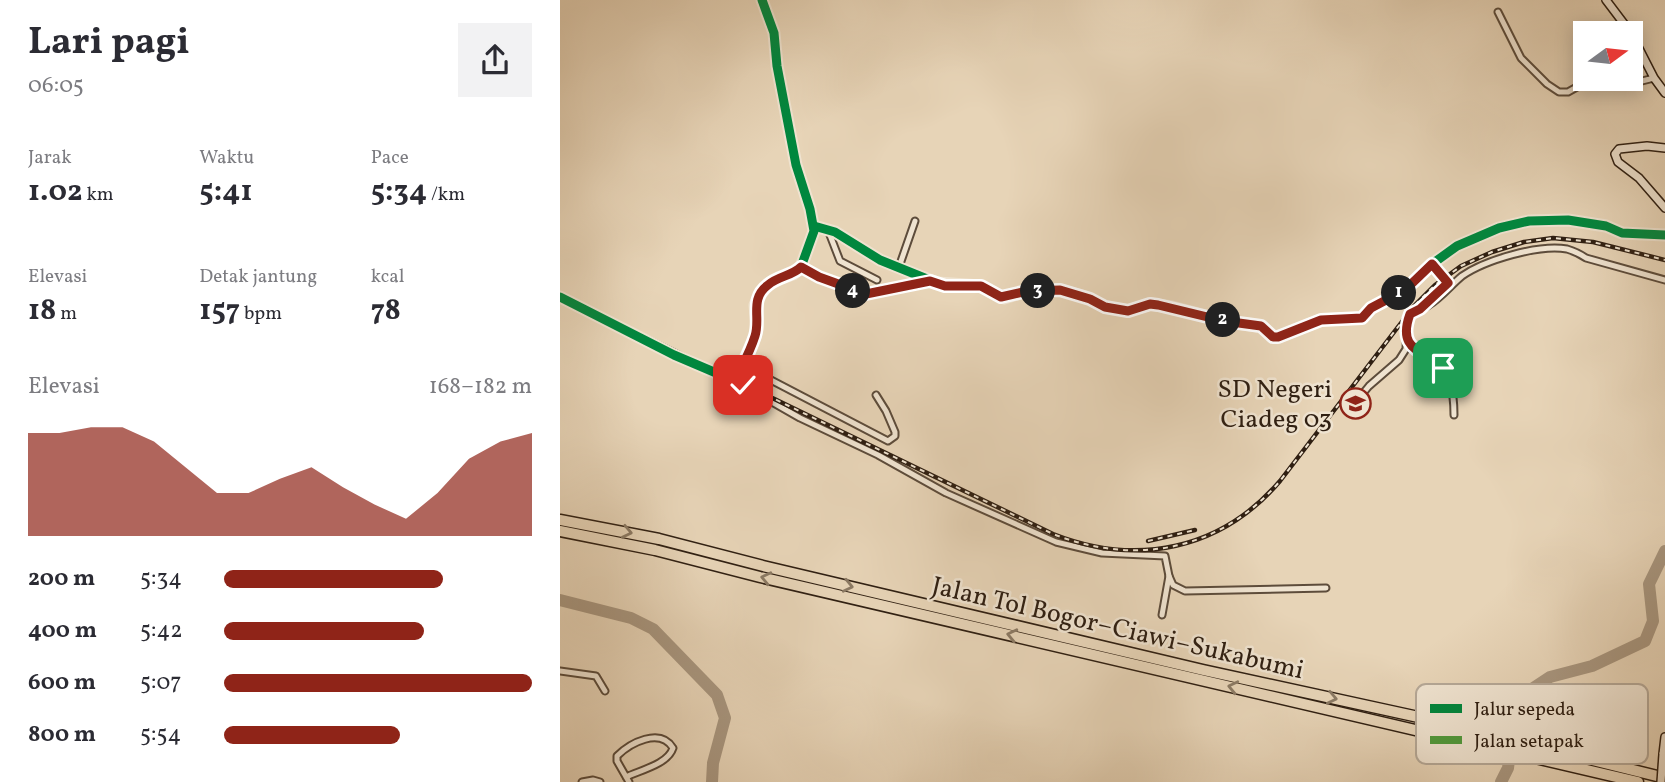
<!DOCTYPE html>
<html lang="id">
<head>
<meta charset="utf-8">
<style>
	:root { --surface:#fff; --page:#f2f2f3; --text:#2b2b33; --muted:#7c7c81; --accent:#8f2418 }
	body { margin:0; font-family:Vollkorn,serif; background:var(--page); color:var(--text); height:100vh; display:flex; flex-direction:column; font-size:26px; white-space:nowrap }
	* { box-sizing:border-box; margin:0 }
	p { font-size:23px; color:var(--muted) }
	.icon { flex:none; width:38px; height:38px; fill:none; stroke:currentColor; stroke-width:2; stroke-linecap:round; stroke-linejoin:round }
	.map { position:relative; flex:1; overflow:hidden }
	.details { display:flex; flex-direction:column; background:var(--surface); width:560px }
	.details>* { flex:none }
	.needle { width:46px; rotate:75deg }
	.fabs { position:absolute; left:1013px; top:21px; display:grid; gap:14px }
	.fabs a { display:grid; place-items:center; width:70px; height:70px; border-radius:0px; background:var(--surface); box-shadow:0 4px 18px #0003; font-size:35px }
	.pin { position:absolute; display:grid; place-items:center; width:60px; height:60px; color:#fff; margin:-30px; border-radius:14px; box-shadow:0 4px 10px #0006 }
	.km { position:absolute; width:35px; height:35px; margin:-18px; border-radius:50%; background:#222; color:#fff; font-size:19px; line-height:35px; text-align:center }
	.round { display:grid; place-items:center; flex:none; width:74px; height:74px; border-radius:0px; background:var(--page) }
	.headline { display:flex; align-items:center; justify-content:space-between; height:119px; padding:0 28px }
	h1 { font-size:38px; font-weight:700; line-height:52px }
	.figures { display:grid; grid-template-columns:repeat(3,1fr); gap:10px; height:119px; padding:7px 28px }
	.figures div { display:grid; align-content:center }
	.figures b { font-size:30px; font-weight:700 }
	.figures small { font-size:19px; font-weight:400 }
	.figures p { font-size:19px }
	.chart { height:196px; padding:14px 28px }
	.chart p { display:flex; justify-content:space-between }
	.chart svg { width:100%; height:126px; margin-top:7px; fill:var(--accent); opacity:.7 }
	ul { padding:0 28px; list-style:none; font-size:23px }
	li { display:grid; grid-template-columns:112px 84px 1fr; align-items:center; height:52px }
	li i { height:18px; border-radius:9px; background:var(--accent) }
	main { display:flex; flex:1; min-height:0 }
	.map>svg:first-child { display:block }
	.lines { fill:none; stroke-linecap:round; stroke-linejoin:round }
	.river { stroke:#a8967f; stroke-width:12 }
	.street-casing { stroke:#5d4c3b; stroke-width:9 }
	.secondary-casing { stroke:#2f1f12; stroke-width:10 }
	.highway-casing { stroke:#2f1f12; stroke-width:13 }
	.street { stroke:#efe3d0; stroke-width:5 }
	.secondary { stroke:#efe3d0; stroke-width:7 }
	.highway { stroke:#e7d4b7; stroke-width:10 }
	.rail-casing { stroke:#2f1f12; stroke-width:4.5 }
	.rail { stroke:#efe3d0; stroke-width:2; stroke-dasharray:5; stroke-linecap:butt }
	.street-bridge-casing { stroke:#5d4c3b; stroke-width:9; stroke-linecap:butt }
	.secondary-bridge-casing { stroke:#2f1f12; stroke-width:10; stroke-linecap:butt }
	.street-bridge { stroke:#efe3d0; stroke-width:5 }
	.secondary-bridge { stroke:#efe3d0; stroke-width:7 }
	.quiet { stroke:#509a3c; stroke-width:7; stroke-dasharray:14 7; stroke-linecap:butt }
	.cycleway-casing { stroke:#efe3d0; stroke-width:13 }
	.cycleway { stroke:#00873e; stroke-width:9 }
	.oneway { stroke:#8b7a64 }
	.route-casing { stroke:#fff; stroke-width:14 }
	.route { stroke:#8f2418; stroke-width:9 }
	.labels { text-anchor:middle; stroke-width:5; stroke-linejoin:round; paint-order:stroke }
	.poi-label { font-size:26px; fill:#2f1f12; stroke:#efe3d0; text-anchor:end }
	.street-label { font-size:26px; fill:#2f1f12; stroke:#efe3d0 }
	.key { fill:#efe3d0; stroke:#b5a897; stroke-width:2 }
	.key-label { font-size:19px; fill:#2f1f12 }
</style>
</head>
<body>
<main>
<section class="details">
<div class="headline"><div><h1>Lari pagi</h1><p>06:05</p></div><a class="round"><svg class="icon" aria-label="share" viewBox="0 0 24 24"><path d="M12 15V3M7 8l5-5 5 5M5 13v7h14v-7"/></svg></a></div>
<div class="figures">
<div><p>Jarak</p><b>1.02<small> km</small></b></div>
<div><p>Waktu</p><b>5:41</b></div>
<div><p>Pace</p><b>5:34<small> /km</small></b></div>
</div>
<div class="figures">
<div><p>Elevasi</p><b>18<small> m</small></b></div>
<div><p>Detak jantung</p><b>157<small> bpm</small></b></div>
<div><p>kcal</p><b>78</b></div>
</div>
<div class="chart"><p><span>Elevasi</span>168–182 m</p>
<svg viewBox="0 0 160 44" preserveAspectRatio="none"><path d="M0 44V8L10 8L20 6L30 6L40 11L50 20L60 29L70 29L80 24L90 20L100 27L110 33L120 38L130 29L140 17L150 11L160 8V44z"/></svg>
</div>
<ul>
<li><b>200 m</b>5:34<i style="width:71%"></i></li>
<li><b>400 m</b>5:42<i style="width:65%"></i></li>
<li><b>600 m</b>5:07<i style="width:100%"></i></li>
<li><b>800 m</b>5:54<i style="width:57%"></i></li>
</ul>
</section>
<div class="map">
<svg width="1105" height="782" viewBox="0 0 1105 782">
	<rect width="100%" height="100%" fill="#e7d4b7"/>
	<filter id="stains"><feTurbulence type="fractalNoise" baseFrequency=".00286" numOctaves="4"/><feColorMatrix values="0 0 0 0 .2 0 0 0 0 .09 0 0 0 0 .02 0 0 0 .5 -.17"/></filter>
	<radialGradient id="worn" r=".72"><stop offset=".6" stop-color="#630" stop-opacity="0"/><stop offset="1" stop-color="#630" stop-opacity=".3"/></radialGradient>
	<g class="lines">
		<g class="river">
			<path d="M0,600l71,18 22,11 64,66 8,23 -12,45 -1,19"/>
			<path d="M941,782l7,-14 9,-69 33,-22 42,-11 53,-25 8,-20 -4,-37 16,-33"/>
		</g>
		<defs>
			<g id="street">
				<path d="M938,12l23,46 26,26 12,8h9l16,-9 38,3 32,-8"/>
				<path d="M254,226l21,6 45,28 57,23 44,3 23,12 23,-7 33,-1 26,7 19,10 23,4 22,-7 22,3 52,14 39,6 10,10h5l43,-17 41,-2 9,-10 34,-18 27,-26 25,-18 42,-18 30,-7 39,-1 38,6 16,7 43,2"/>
				<path d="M268,230l12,31 37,19"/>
				<path d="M241,267l18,10 47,17 64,-13"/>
				<path d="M339,267l16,-46"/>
				<path d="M0,297l114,58 61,26 20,-45 2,-8 -2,-23 5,-10 9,-12 24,-9 8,-7 13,-36 -4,-22 -14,-44 -19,-99 -3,-33 -12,-33"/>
				<path d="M865,305l23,-22"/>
				<path d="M847,342c7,8 13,11 22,16 22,13 25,34 25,57"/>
				<path d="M182,365l146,76 7,-5v-4l-9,-21 -10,-16"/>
				<path d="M175,381l65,37 78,37 68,38 110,49 46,11 63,3 4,20 -7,39"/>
				<path d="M795,403l14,-17 30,-26 7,-11 1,-27 3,-8c6,-4 13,-5 19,-9 13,-8 22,-20 33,-29 23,-16 77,-32 105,-27 7,2 13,5 19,9l79,22"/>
				<path d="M609,576l4,9 12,6 141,-3"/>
				<path d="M0,671l36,5 9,15"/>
				<path d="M66,777c15,-7 42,-13 47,-29 -13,-21 -43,-5 -56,8v5l12,21"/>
				<path d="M22,782l11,-2 7,2"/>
			</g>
			<g id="secondary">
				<path d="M1046,0l25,33 23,45 11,15"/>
				<path d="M1105,148l-18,-2 -28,3 -4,5 3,8 21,16 26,30"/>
				<path d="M1103,754l2,-17"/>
			</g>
			<g id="highway">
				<path d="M0,520l99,19 104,27 440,104 220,48 242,60"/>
				<path d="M0,531l95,19 105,27 878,205"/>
			</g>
		</defs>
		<use href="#street" class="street-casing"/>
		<use href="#secondary" class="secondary-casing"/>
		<use href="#highway" class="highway-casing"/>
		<use href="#street" class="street"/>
		<use href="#secondary" class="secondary"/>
		<use href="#highway" class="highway"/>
		<defs>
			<g id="rail">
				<path d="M0,295l493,239c84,33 168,16 227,-53l134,-175 21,-21 26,-19 31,-14 32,-10 29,-4 40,4 72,18"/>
				<path d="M588,541l47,-11"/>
			</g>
		</defs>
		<use href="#rail" class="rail-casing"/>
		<use href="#rail" class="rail"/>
		<defs>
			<path id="street-bridge" d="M872,264l16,19"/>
			<path id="secondary-bridge" d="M1101,782l2,-28"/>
		</defs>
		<use href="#street-bridge" class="street-bridge-casing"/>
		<use href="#secondary-bridge" class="secondary-bridge-casing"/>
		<use href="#street-bridge" class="street-bridge"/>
		<use href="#secondary-bridge" class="secondary-bridge"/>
		<path class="quiet" d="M241,267l18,10 47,17 64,-13"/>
		<defs>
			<g id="cycleway">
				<path d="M254,226l21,6 45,28 57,23 44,3 23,12 23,-7 33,-1 26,7 19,10 23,4 22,-7 22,3 52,14 39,6 10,10h5l43,-17 41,-2 9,-10 34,-18 27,-26 25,-18 42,-18 30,-7 39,-1 38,6 16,7 43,2"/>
				<path d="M0,297l114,58 61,26 20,-45 2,-8 -2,-23 5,-10 9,-12 24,-9 8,-7 13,-36 -4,-22 -14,-44 -19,-99 -3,-33 -12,-33"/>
			</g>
		</defs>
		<use href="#cycleway" class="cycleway-casing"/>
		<use href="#cycleway" class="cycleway"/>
	</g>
	<defs><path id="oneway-chevron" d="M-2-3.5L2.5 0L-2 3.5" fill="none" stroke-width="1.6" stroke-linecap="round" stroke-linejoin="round" transform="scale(1.75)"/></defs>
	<g class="oneway">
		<use href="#oneway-chevron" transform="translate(67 532) rotate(12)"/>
		<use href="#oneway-chevron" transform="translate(206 578) rotate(-167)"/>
		<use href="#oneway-chevron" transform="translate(288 586) rotate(13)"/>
		<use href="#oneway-chevron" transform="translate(452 635) rotate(-167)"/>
		<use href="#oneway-chevron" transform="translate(673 687) rotate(-167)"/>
		<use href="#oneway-chevron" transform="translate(772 698) rotate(12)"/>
	</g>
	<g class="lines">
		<defs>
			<path id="route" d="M183,385l-8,-4c7,-15 15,-29 20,-45 6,-18 -6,-37 13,-51 10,-9 24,-9 33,-18l18,10 47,17 64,-13 15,5h36l20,11 26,-6 33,-1 30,9 15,8 23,4 22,-7 8,1 66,16 37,5 12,11h5l43,-17 41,-2 9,-10 34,-18 27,-26 16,19 -28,26 -10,5c-13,36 11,35 33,54"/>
		</defs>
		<use href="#route" class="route-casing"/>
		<use href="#route" class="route"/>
	</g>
	<defs>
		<symbol id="school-ring" viewBox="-11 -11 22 22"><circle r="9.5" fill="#efe3d0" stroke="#8f2418" stroke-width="1.5"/><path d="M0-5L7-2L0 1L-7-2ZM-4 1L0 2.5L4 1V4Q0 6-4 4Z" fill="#8f2418"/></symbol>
	</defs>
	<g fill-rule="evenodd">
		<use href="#school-ring" x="778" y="386" width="35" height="35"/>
	</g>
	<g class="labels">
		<g class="poi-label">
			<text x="772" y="397">SD Negeri<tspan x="772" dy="30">Ciadeg 03</tspan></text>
		</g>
		<g class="street-label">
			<text transform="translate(558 627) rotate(13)" y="9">Jalan Tol Bogor–Ciawi–Sukabumi</text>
		</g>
	</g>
	<rect x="856" y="684" width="232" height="80" rx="10" class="key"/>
	<rect x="870" y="704" width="32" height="9" fill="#00873e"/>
	<rect x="870" y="736" width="32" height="8" fill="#509a3c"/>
	<g class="key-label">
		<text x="914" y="715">Jalur sepeda</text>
		<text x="914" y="747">Jalan setapak</text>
	</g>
	<rect width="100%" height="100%" filter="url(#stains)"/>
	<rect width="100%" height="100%" fill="url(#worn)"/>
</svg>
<div class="fabs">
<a><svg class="needle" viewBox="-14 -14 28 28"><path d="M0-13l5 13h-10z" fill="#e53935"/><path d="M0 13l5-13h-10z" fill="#7c7c81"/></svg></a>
</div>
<div class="pin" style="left:883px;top:368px;background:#1e9e55"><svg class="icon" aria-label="arrive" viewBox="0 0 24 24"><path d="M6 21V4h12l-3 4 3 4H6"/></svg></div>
<div class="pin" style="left:183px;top:385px;background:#d93025"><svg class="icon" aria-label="check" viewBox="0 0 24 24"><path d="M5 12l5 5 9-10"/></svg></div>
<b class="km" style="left:839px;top:293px">1</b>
<b class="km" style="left:663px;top:320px">2</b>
<b class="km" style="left:478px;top:291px">3</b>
<b class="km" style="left:293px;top:291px">4</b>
</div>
</main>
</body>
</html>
